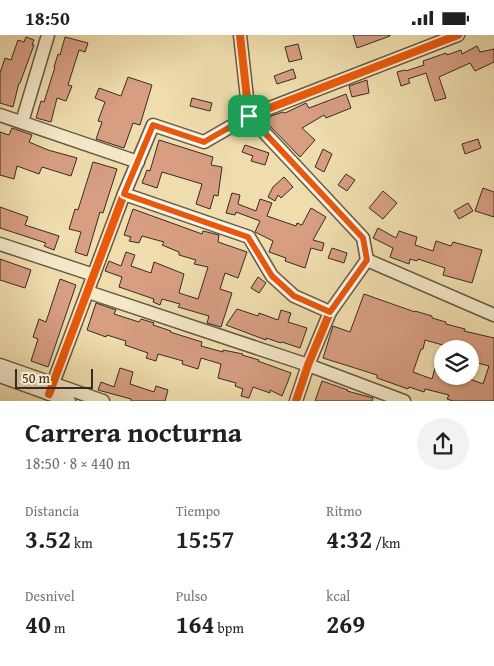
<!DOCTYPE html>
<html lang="es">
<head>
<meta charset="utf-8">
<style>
	:root { --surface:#fff; --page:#f2f2f2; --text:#202124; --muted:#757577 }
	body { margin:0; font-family:"Gentium Book Plus",serif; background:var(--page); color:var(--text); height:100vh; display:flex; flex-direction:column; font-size:19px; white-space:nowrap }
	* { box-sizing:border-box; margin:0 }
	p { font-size:16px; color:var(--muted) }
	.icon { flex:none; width:28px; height:28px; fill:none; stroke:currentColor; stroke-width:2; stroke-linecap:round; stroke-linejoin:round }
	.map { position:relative; height:366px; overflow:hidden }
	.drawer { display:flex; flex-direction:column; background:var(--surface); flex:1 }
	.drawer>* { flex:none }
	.tools { position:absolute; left:434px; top:305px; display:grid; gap:10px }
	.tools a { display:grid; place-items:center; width:45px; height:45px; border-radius:50%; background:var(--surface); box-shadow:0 1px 4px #0004; font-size:25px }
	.scale { position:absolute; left:15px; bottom:12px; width:78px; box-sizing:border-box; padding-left:5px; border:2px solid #382b23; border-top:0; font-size:14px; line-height:18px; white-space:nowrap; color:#382b23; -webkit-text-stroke:4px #f5e9ca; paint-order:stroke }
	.pin { position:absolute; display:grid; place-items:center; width:42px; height:42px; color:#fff; margin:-21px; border-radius:10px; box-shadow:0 2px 8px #0006 }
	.round { display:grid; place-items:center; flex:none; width:52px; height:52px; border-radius:26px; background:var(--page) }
	.overview { display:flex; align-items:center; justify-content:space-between; height:85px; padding:0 25px }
	h1 { font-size:28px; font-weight:600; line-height:38px }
	.figures { display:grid; grid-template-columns:repeat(3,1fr); gap:8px; height:85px; padding:5px 25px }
	.figures div { display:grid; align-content:center }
	.figures b { font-size:25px; font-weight:600 }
	.figures small { font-size:14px; font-weight:400 }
	.figures p { font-size:14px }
	.status { display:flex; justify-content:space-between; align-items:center; height:35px; padding:0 25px; background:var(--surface); direction:ltr }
	.status svg { height:14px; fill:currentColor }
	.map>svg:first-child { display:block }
	.building { fill:#d79e82; stroke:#382b23; fill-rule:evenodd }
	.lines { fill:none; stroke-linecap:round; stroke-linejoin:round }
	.minor-casing { stroke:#665846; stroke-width:15 }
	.minor { stroke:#f5e9ca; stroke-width:12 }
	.cycleway-casing { stroke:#f5e9ca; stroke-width:11 }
	.cycleway { stroke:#e8590c; stroke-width:8 }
	.route-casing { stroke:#fff; stroke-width:10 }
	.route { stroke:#ea580c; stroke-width:6 }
</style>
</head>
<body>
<div class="status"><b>18:50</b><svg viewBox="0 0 49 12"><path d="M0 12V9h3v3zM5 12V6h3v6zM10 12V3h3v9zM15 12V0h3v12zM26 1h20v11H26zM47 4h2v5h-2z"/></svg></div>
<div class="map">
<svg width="494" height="366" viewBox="0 0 494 366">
	<rect width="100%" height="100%" fill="#efddad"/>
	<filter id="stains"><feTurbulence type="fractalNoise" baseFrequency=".004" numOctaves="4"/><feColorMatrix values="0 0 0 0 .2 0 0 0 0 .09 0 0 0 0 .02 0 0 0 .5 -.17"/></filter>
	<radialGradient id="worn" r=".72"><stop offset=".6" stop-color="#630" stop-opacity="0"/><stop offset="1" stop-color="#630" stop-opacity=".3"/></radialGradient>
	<g class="building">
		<path d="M353,0h37v1l-33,12z"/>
		<path d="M26,2l8,3 -2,5h2l-14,38h-1l-6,24 -13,-4v-30l5,-15 6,2 7,-20 6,2z"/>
		<path d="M65,2l23,6 -3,9 -6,-2 -11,35 4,1 -6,15 -9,-3 -6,24 -15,-4 5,-17 3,1 11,-35h-1l4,-13 2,1z"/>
		<path d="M298,9l4,15 -13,3 -4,-15z"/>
		<path d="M477,11l3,6 14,-3v13l-19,9 -5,-8 -31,14 7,21 -11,3 -9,-28 -18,6 2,4 -9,3 -4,-14 8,-2 1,1 18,-6 -1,-4 23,-8 1,2 14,-5 1,4z"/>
		<path d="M293,34l3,9 -19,6 -3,-8z"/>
		<path d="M128,42l24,8 -12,40 -7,-2 -9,25 -28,-9 6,-17 -4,-1 7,-19 -10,-4 4,-10 22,8z"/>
		<path d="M367,45l2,13 -17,4 -3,-11z"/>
		<path d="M346,59l5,14 -25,10 -2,-3 -22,13 13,12 -15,17 -34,-35 5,-6 12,-4 2,1 21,-10 3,5z"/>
		<path d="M192,63l20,5 -2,8 -20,-5z"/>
		<path d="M12,93l20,7 -3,7 19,8 29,8 -6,18 -29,-9 -3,7 -22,-8 -3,13 -14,-4v-43l9,3z"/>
		<path d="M478,104l3,9 -16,6 -3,-10z"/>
		<path d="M159,105l54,17 -2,8 11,2 -4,29 -4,-1 -4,14 -14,-5 6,-20 -40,-12 -5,16 -15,-5 5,-13 3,1z"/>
		<path d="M245,110l24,8 -4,12 -14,-4 2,-5 -11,-4z"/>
		<path d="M323,114l9,5 -8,18 -9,-5z"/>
		<path d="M93,127l24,7 -14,44 -3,-1 -13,44 -12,-4 6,-20 -12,-3 6,-20 3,1z"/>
		<path d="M346,139l9,6 -8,11 -9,-6z"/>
		<path d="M284,142l9,10 -12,11 -3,-3 -3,6 -7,-4 5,-10z"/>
		<path d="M483,153l11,4v25l-19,-6z"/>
		<path d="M383,156l14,12 -14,16 -14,-11z"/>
		<path d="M232,158l8,2 -2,9 18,7 4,-12 12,4 -5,13 29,10 1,-3 5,2 9,-17 15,9 -13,23 11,3 -2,8 -11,-3 -6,20 -20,-7 1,-3 -17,-6 4,-11 -18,-9 5,-11 -24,-9 -1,3 -9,-2z"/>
		<path d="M468,168l5,8 -14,8 -5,-8z"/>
		<path d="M0,172l28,10 -3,8 34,11 -5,14 -10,-4 2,-3 -46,-15z"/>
		<path d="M133,174l69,25 1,-3 16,4 -1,7 29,10 -9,26 -13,-5 -5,16 12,4 -11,34 -14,-4 2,-7 -31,-9 2,-3 -18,-5 -2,6 -7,-3 1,-3 -35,-12 3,-10 -17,-6 4,-10 12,5 5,-14 9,3 -4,11 20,7 3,-11 30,12 -5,19 19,6 10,-32 -14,-3 2,-4 -17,-5v-3l-17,-7 2,-3 -22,-6 -3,7 -10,-2 2,-4 -7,-2z"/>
		<path d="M378,193l18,10 3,-7 18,6 -2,8 18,6 3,-10 15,5 2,-4 29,8 -10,33 -29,-8 2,-7 -27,-9 -1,2 -7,-2 -1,5 -19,-7 3,-9 -20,-10z"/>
		<path d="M332,213l15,5 -3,10 -16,-5z"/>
		<path d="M0,224l31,11 -6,18 -25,-8z"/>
		<path d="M258,242l8,6 -7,10 -8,-5z"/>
		<path d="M60,244l16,6 -28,82 -17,-6 7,-22 -5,-2 6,-18 7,3z"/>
		<path d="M364,259l51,18v-1l17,5v2l14,4v2l19,5 -1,2 30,7v63h-41l-6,-2 2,-4 -24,-6 -1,3 -15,-5 -1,2 -31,-11v-3l-54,-17 10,-32 17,6zM425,305l32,9h13v12l19,5 -6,18 -21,-8h-20v-6l-7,-2 -3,11 -19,-7 8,-23h2z"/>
		<path d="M96,268l20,7 -2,4 25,8 2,-3 13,4 -1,2 18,6 -1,1 32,10 -1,4 22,6v-2l20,4 -1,1 17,5 -1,1 33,12 -4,11 -5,12 -12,-6v3l-17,-6 -4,11 -8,-2 2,-7 -8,-3 1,-3 -18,-5 3,-14 -20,-6 -3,11 -16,-5 1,-3 -25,-7 -2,7 -10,-3 2,-5 -23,-8 1,-4 -19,-6 -1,2 -19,-7z"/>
		<path d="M237,274l21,7 1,-3 19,7 3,-10 10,3 -3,9 19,6 -7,20 -18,-6 -1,1 -15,-5v2l-40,-15z"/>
		<path d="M120,333l13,4 -3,12 24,8 2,-6 12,4 -3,11h-34v-2l-33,-9 3,-8 13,5z"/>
		<path d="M322,346l26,9 -1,1 26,7 -1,3h-57z"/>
	</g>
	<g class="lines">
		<defs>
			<g id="minor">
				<path d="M240,0l9,81 114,122 4,22 -37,52 -22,53 -12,36"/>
				<path d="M0,80l138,47"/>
				<path d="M22,87l26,-87"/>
				<path d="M124,159l125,43 23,39 22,20 36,16"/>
				<path d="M0,209l94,31"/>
				<path d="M367,225l127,55"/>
				<path d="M88,257l220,73 96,36"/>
				<path d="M0,330l103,36"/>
				<path d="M0,341l69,25"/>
				<path d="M49,359l75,-200 29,-69 51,17 45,-26 209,-81"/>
			</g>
		</defs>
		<use href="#minor" class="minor-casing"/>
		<use href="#minor" class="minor"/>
		<defs>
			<g id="cycleway">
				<path d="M240,0l9,81 114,122 4,22 -37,52 -22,53 -12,36"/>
				<path d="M49,359l75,-200 29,-69 51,17 45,-26 209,-81"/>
			</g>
		</defs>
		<use href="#cycleway" class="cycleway-casing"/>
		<use href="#cycleway" class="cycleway"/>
	</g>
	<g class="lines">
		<defs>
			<path id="route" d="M249,81l114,122 4,22 -37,52 -36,-16 -22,-20 -24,-39 -124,-43 29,-69 51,17z"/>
		</defs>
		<use href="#route" class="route-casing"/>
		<use href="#route" class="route"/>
	</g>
	<rect width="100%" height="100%" filter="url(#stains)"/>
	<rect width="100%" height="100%" fill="url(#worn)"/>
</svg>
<div class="tools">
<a><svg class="icon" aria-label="layers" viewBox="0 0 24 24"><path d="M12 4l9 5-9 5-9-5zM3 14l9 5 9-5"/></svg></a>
</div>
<div class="scale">50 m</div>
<div class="pin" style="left:249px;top:81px;background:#1e9e55"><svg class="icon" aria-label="arrive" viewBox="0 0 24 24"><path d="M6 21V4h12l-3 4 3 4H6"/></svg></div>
</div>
<section class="drawer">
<div class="overview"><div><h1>Carrera nocturna</h1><p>18:50 · 8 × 440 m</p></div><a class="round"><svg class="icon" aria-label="share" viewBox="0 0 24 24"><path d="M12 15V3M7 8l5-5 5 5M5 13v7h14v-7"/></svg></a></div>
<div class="figures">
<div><p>Distancia</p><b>3.52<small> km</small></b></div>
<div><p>Tiempo</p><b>15:57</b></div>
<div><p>Ritmo</p><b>4:32<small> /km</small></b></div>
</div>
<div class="figures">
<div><p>Desnivel</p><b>40<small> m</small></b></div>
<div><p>Pulso</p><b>164<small> bpm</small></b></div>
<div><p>kcal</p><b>269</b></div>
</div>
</section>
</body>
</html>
